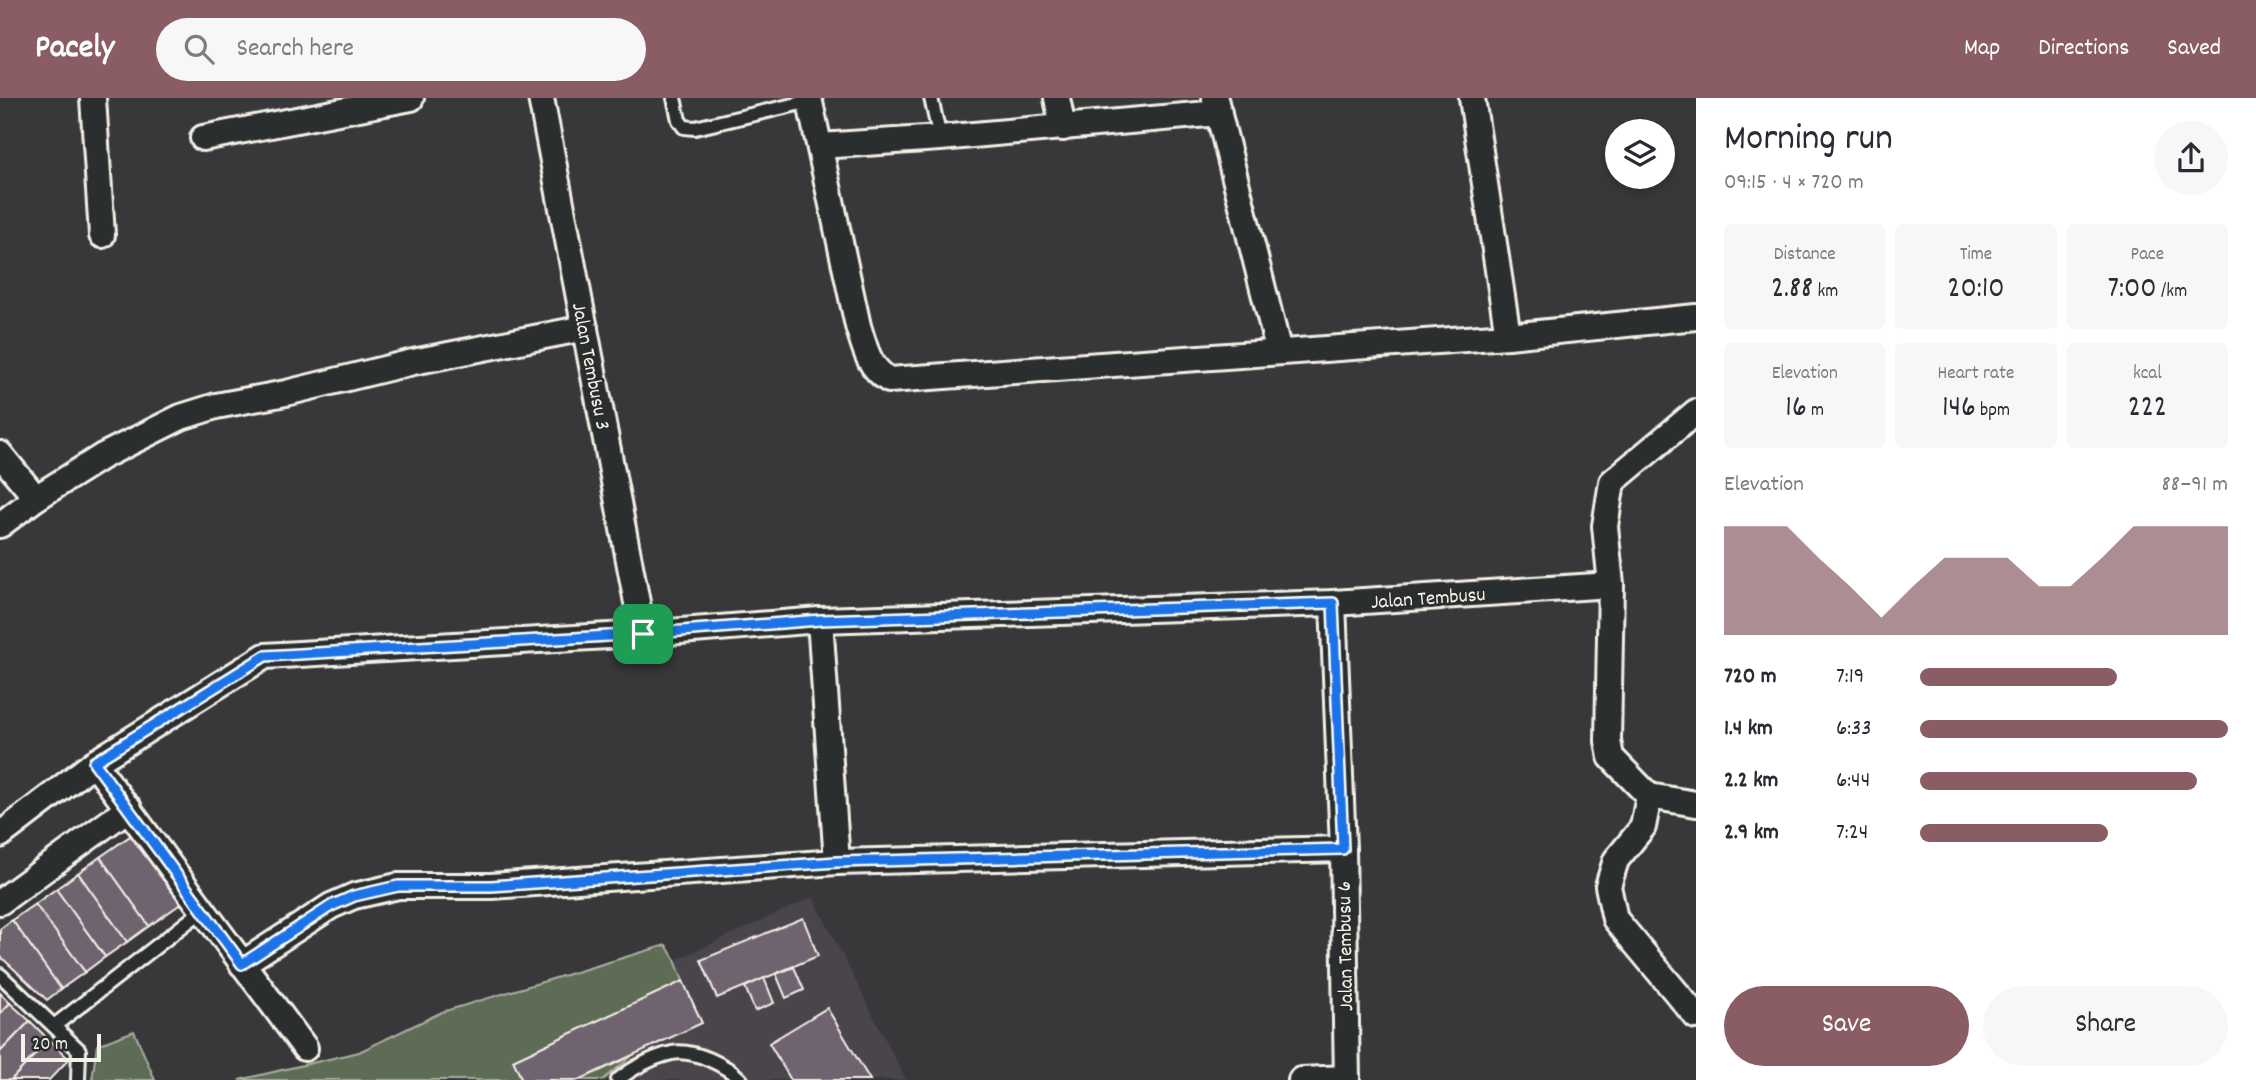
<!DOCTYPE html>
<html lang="en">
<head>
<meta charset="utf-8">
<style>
	:root { --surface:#fff; --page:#f7f7f7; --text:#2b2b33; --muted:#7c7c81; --accent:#8a5d65 }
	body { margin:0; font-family:Dekko,sans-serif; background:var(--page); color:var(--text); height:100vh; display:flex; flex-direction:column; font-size:26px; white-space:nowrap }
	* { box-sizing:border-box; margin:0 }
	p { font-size:23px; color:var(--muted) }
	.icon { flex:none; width:38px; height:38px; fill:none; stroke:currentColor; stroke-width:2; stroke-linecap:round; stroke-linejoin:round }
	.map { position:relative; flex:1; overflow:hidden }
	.side { display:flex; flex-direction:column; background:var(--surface); width:560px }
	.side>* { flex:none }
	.controls { position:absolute; left:1605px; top:21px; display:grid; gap:14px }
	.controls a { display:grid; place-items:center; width:70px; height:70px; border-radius:50%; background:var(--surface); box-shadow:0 4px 10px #0003; font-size:35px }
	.scale { position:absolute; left:21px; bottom:18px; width:80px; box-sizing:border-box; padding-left:7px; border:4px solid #f4f1e8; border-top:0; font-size:19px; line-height:24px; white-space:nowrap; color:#f4f1e8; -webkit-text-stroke:5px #2a2d2e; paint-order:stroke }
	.pin { position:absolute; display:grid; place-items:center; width:60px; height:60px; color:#fff; margin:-30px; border-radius:14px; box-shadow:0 4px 10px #0006 }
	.round { display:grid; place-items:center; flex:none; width:74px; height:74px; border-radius:37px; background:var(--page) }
	.headline { display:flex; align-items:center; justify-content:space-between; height:119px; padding:0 28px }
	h1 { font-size:38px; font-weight:600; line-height:52px }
	.figures { display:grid; grid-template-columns:repeat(3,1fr); gap:10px; height:119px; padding:7px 28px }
	.figures div { display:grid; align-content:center; border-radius:7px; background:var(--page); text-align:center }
	.figures b { font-size:30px; font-weight:600 }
	.figures small { font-size:19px; font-weight:400 }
	.figures p { font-size:19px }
	.chart { height:196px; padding:14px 28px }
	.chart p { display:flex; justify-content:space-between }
	.chart svg { width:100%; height:126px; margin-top:7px; fill:var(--accent); opacity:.7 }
	.button { display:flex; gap:14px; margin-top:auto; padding:14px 28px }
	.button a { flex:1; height:80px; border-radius:42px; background:var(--accent); color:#fff; font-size:28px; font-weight:600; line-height:80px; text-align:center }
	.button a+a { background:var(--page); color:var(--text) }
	ul { padding:0 28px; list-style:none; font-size:23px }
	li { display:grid; grid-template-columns:112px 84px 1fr; align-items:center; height:52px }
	li i { height:18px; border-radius:9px; background:var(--accent) }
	header { display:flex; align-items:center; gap:42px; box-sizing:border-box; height:98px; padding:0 35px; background:var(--accent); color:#fff }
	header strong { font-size:33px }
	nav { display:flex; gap:38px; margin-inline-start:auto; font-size:24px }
	.search { width:490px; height:63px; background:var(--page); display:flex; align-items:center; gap:18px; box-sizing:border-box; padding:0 24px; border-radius:38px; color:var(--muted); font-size:26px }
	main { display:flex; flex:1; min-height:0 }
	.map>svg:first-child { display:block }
	.built { fill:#49454b }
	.green { fill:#5e6c54; stroke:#a9ae9e; stroke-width:2 }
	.building { fill:#706370; stroke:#f4f1e8; stroke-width:2 }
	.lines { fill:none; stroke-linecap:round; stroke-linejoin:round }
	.service-casing { stroke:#f4f1e8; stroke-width:18 }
	.minor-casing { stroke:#f4f1e8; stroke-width:30 }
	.service { stroke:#2a2d2e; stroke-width:12 }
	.minor { stroke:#2a2d2e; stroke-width:24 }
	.route-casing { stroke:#fff; stroke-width:14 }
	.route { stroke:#1a73e8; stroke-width:9 }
	.labels { text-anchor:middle; stroke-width:5; stroke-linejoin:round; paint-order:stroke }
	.street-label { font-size:21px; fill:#f4f1e8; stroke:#2a2d2e }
</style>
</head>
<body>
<header>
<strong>Pacely</strong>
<div class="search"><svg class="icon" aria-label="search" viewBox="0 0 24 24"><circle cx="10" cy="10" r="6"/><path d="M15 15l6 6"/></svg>Search here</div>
<nav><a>Map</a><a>Directions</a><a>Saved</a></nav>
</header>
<main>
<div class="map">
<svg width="1696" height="982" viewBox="0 0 1696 982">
	<rect width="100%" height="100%" fill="#38383b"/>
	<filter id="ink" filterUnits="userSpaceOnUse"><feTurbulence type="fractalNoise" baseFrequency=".0143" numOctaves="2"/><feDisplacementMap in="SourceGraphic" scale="14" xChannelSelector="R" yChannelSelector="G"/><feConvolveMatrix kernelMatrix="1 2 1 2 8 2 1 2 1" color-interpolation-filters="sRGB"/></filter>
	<g filter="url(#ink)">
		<path class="built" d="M813,799l93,183h-493z"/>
		<g class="green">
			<path d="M666,847l9,15 8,21 -170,79 9,20h-283l120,-28 83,-40z"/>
			<path d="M134,933l21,49h-63l5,-35z"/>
			<path d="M632,958l-29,24h-24h1z"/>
		</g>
		<g class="building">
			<path d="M133,736l49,69 -33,23 -49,-69z"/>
			<path d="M100,759l49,69 -22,16 -49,-69z"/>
			<path d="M78,775l49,69 -22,15 -49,-68z"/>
			<path d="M56,791l49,68 -20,15 -50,-68z"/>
			<path d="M35,806l50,68 -24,17 -49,-69z"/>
			<path d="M803,820l15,38 -101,42 -16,-38z"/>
			<path d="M12,822l49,69 -14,11 -47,-44v-27z"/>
			<path d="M794,869l10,23 -18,8 -10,-24z"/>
			<path d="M764,880l10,25 -19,8 -10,-24z"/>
			<path d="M683,883l19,42 -123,57h-57l-9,-20z"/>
			<path d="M0,895l10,10 -10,11z"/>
			<path d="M10,905l20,18 -30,31v-38z"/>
			<path d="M827,910l43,72h-79l-22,-37z"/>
			<path d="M30,923l19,19 -38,40h-11v-28z"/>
			<path d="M49,942l20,19 -20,21h-38z"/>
		</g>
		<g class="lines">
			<defs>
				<g id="service">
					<path d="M674,0l5,22 5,7 11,1 115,-27"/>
					<path d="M931,0l9,40"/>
					<path d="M0,877l79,75 -1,30"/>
					<path d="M54,928l149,-116"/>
					<path d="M618,982c14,-12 36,-23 54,-27 22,-4 54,12 69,27"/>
				</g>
				<g id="minor">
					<path d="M93,0l9,137"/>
					<path d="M541,0l102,536"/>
					<path d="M809,0l49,228c7,22 10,41 31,54l619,-44 188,-19"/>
					<path d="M1057,0l6,30"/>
					<path d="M1472,0l36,238"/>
					<path d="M1215,1l64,253"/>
					<path d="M203,40l208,-40"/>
					<path d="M820,48l120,-8 279,-25"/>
					<path d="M1696,314l-84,70 -7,44 6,59 -3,156 3,16 38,39 -6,31 -27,33 -8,26 7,33 81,97"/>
					<path d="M0,356l36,44"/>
					<path d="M0,427l36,-27 67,-42 78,-39 35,-11 70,-13 127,-31 172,-34"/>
					<path d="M1333,505l10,246 4,231"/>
					<path d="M820,522l17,242"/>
					<path d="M94,665l211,285"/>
					<path d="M1649,698l47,8"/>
					<path d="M0,737l94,-72 171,-107 378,-22 177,-14 513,-17 278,-18"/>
					<path d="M0,804l129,-94"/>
					<path d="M242,866l89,-58 23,-10 44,-10h93l346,-24 506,-13"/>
					<path d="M1301,982l46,-2"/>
				</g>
			</defs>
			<use href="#service" class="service-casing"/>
			<use href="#minor" class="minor-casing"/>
			<use href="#service" class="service"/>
			<use href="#minor" class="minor"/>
		</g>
	</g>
	<g class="lines" filter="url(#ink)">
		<defs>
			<path id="route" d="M1333,505l10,246 -506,13 -346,24h-93l-44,10 -23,10 -89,58 -148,-202 171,-106 378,-22 177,-14z"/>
		</defs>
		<use href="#route" class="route-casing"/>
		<use href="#route" class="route"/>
	</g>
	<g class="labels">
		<g class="street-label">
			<text transform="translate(592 268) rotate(79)" y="7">Jalan Tembusu 3</text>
			<text transform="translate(1428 499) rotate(-4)" y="7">Jalan Tembusu</text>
			<text transform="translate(1344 848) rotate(-91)" y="7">Jalan Tembusu 6</text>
		</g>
	</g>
</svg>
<div class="controls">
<a><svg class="icon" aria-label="layers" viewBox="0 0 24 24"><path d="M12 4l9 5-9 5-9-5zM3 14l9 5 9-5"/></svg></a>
</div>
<div class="scale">20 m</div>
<div class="pin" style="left:643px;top:536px;background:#1e9e55"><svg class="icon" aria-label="arrive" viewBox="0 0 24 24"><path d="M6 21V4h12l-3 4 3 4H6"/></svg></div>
</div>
<section class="side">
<div class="headline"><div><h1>Morning run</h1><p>09:15 · 4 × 720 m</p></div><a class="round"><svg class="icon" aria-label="share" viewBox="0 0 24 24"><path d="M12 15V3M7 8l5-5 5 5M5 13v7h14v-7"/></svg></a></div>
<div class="figures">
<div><p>Distance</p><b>2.88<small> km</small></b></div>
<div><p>Time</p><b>20:10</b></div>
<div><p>Pace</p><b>7:00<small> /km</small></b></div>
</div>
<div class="figures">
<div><p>Elevation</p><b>16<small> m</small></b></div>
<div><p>Heart rate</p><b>146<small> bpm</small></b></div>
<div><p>kcal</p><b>222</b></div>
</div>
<div class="chart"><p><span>Elevation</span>88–91 m</p>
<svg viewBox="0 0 160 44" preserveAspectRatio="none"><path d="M0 44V6L10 6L20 6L30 17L40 27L50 38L60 27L70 17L80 17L90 17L100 27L110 27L120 17L130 6L140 6L150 6L160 6V44z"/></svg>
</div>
<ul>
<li><b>720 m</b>7:19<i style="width:64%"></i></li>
<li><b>1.4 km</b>6:33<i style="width:100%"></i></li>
<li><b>2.2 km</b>6:44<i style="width:90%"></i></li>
<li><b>2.9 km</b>7:24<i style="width:61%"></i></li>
</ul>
<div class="button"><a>Save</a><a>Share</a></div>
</section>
</main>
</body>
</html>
